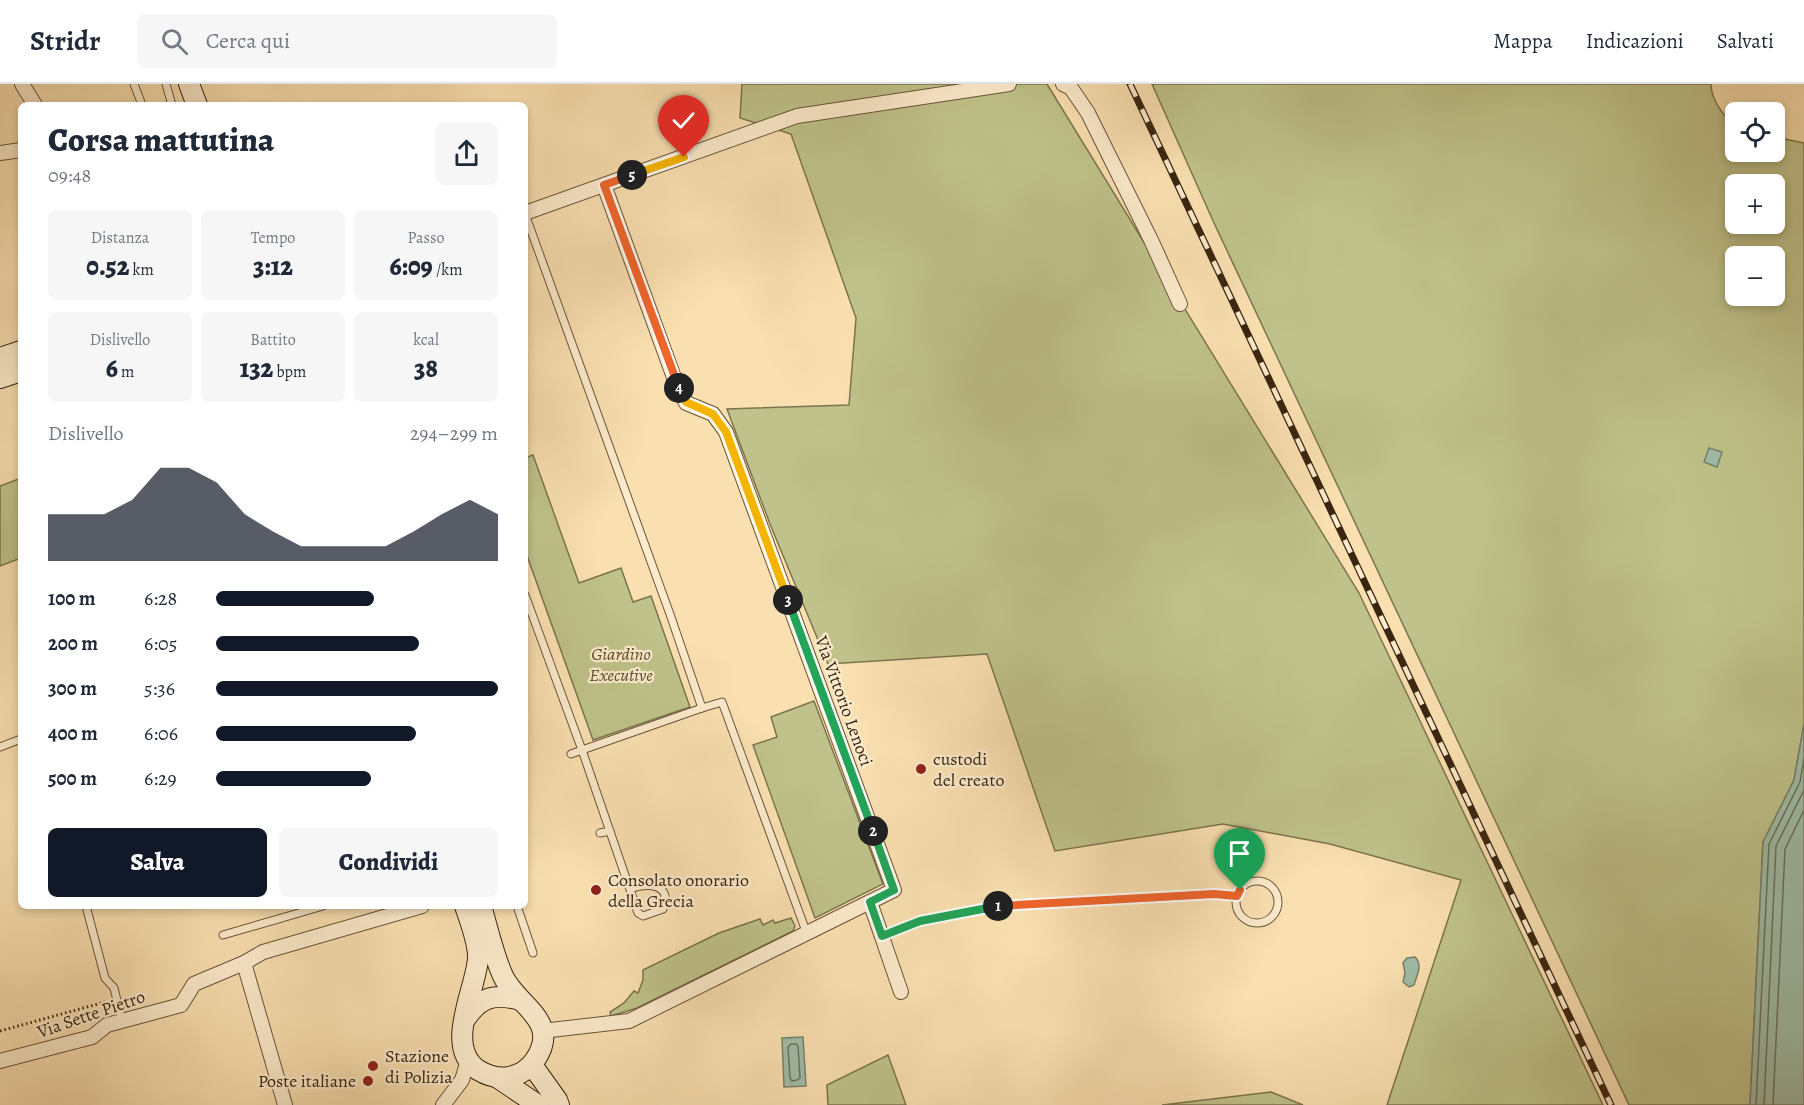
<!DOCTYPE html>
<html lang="it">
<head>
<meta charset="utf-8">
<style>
	:root { --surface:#fff; --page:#f6f6f7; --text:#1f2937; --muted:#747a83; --line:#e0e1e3; --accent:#111827 }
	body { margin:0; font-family:Alegreya,serif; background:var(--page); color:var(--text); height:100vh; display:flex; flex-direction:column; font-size:22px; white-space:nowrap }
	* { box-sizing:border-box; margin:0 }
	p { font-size:20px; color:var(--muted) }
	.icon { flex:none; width:33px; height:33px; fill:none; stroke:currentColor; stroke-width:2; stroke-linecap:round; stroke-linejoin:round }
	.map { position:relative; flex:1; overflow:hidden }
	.sheet { position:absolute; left:18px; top:18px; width:510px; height:807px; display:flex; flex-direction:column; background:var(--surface); border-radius:9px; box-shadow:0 3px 9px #0003 }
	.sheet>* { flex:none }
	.fabs { position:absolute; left:1725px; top:18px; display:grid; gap:12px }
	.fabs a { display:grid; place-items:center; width:60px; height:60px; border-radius:9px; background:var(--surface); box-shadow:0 3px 9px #0003; font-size:30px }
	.pin { position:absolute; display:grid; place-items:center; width:51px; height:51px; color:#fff; margin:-62px -26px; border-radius:50% 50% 50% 0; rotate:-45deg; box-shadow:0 0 6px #0007 }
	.pin .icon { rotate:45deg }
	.km { position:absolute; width:30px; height:30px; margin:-15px; border-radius:50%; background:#222; color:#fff; font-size:16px; line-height:30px; text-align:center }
	.round { display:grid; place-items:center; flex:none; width:63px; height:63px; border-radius:9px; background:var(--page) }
	.summary { display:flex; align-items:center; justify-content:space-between; height:102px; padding:0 30px }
	h1 { font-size:33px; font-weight:800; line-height:45px }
	.metrics { display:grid; grid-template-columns:repeat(3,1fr); gap:9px; height:102px; padding:6px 30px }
	.metrics div { display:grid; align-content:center; border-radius:9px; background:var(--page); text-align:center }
	.metrics b { font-size:26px; font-weight:800 }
	.metrics small { font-size:16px; font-weight:400 }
	.metrics p { font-size:16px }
	.chart { height:168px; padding:12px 30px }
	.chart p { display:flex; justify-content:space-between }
	.chart svg { width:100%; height:108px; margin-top:6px; fill:var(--accent); opacity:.7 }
	.primary-button { display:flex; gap:12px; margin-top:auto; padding:12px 30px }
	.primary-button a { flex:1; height:69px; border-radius:9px; background:var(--accent); color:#fff; font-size:24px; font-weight:800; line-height:69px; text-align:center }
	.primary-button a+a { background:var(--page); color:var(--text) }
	ul { padding:0 30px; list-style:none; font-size:20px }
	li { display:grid; grid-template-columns:96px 72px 1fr; align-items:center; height:45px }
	li i { height:15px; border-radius:8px; background:var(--accent) }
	header { display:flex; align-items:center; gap:36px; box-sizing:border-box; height:84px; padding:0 30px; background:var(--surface); border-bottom:2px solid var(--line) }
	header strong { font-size:28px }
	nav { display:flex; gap:33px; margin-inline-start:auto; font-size:21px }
	.search { width:420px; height:54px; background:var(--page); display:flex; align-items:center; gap:15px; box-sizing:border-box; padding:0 21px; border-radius:9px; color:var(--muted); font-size:22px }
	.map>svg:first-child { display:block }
	.green { fill:#bfc28a; stroke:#7c744e; stroke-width:1.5; fill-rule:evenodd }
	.water { fill:#9fbda8; stroke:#77806c; stroke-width:1.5 }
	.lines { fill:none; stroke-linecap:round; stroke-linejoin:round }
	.shore { stroke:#6c715c; stroke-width:1.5 }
	.lane-casing { stroke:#6a5439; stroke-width:9 }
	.street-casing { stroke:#6a5439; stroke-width:16 }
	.secondary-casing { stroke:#3a2511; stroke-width:22 }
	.path { stroke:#3a2511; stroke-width:3; stroke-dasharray:1.5 3; stroke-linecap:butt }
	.lane { stroke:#fcebcc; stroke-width:7 }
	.street { stroke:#fcebcc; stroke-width:14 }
	.secondary { stroke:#fcebcc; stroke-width:20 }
	.rail-casing { stroke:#3a2511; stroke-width:7 }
	.rail { stroke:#fcebcc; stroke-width:4.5; stroke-dasharray:14; stroke-linecap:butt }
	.split-1-casing { stroke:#fff; stroke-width:12 }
	.split-2-casing { stroke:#fff; stroke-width:12 }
	.split-3-casing { stroke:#fff; stroke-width:12 }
	.split-4-casing { stroke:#fff; stroke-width:12 }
	.split-5-casing { stroke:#fff; stroke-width:12 }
	.split-6-casing { stroke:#fff; stroke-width:12 }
	.split-1 { stroke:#f0652b; stroke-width:8 }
	.split-2 { stroke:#22a559; stroke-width:8 }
	.split-3 { stroke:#22a559; stroke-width:8 }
	.split-4 { stroke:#f5b400; stroke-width:8 }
	.split-5 { stroke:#f0652b; stroke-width:8 }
	.split-6 { stroke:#f5b400; stroke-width:8 }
	.poi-dot { fill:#8f2418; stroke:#fcebcc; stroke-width:2 }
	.labels { text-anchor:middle; stroke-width:4.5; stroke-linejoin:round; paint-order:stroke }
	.park-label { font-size:18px; font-style:italic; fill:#5b4c2f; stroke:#fcebcc }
	.street-label { font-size:18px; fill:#3a2511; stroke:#fcebcc }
	.poi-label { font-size:18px; fill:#3a2511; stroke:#fcebcc; text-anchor:start }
</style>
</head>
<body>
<header>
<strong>Stridr</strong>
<div class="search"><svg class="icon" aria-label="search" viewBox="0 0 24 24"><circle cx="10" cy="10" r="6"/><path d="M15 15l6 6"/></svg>Cerca qui</div>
<nav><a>Mappa</a><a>Indicazioni</a><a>Salvati</a></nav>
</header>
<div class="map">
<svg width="1804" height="1021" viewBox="0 0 1804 1021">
	<rect width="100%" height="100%" fill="#fae0b1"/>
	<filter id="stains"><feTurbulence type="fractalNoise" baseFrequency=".00333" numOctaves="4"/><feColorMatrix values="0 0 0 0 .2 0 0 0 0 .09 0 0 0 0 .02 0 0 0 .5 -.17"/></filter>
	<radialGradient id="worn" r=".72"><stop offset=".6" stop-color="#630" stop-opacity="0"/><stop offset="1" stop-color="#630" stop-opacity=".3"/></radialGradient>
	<g class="green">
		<path d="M742,0h305l312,509 244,512h-216l74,-225 -131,-36 -107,-20 -168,27 -68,-197 -159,10 -58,-140 -43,-115 122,-4 7,-87 -65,-184 -51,-16z"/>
		<path d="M1152,0h559c0,14 12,34 24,39l1,29h38l1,-15 29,6v581l-10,56 -31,63 -13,262h-121l-415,-882zM1736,100h38v40h-38zM1736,172h38v40h-38z"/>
		<path d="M533,371l46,128 42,-15 12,34 18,-6 39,111 -97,33 -68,-190v-92z"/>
		<path d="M21,394v80l-21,8v-80z"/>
		<path d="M814,617l69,183 -68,34 -62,-173 24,-8 -6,-20z"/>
		<path d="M791,834l4,8 -2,5 -156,77 -26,8 -1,-4 14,-9 10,-12 4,2 5,-13v-10l76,-37 41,-14 3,6 10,-5 2,3z"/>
		<path d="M888,971l18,50h-78l-1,-20z"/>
		<path d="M1271,1008l32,13h-141z"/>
	</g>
	<g class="water">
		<path d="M1709,364l13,4 -5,15 -13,-5z"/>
		<path d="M1804,640v381h-54l13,-263 31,-62z"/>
		<path d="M1415,873c8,8 2,18 -1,28l-5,2 -6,-5 2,-9 -2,-10 4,-5z"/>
		<path d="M803,953l3,49 -22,1 -2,-49z"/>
	</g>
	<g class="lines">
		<g class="shore">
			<path d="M791,960h5l2,2 2,32 -3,2 -5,1 -2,-3 -2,-31z"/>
			<path d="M1756,1021l13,-261 31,-62 4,-24"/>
			<path d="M1764,1021l12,-259 28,-56"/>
			<path d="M1773,1021l12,-256 19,-39"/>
		</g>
		<defs>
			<g id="lane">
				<path d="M134,0l8,21"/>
				<path d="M166,0l6,21"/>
				<path d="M525,130l146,403 31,91 20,-6 85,232"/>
				<path d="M525,511l57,155 120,-42"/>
				<path d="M0,663l21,-8"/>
				<path d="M571,670l11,-4 56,163 5,3 20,-7c10,-26 -16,-26 -33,-20"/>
				<path d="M600,749l10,-2"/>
				<circle cx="1257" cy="818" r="21"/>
				<path d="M86,822l19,72 9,10 8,33"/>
				<path d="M517,822l16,47"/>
				<path d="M223,851l100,-29"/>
				<path d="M882,852l38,-15 81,-16 213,-11 23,2"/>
			</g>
			<g id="street">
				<path d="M22,0l13,21"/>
				<path d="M1063,0l8,4 17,25 63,127 29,64"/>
				<path d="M0,69l21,-3"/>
				<path d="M525,129l272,-97 212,-32"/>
				<path d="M870,818l31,90"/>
				<path d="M244,879l41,142"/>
				<path d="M542,947l87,-10 265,-131 -168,-458 -13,-18 -27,-11 -10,-20 -72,-198"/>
				<path d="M0,977l92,-24 15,-12 74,-20 13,-21 50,-21 19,-11 159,-46"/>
				<path d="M443,1021l19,-25 6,-20"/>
			</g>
			<g id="secondary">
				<path d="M189,0l8,21"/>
				<path d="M0,274l21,-7"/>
				<path d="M0,294l21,-7"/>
				<path d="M465,822c5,15 14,38 13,53 -3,33 -34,88 0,111 10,6 20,9 31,7 10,-2 20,-8 26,-17 27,-39 -19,-55 -32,-84 -10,-22 -15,-47 -22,-70"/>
				<path d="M466,934c14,-21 29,-25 54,-18"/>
				<path d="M532,981l25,35 2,5"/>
				<path d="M498,994l40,27"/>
			</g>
		</defs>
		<use href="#lane" class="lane-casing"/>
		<use href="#street" class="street-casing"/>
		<use href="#secondary" class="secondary-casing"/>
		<path class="path" d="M0,947l105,-29"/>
		<use href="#lane" class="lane"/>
		<use href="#street" class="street"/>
		<use href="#secondary" class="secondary"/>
		<defs>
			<path id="rail" d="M1130,0l481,1021"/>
		</defs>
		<use href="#rail" class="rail-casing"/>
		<use href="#rail" class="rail"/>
	</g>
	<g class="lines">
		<defs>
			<path id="split-1" d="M998,822l216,-12 23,2 3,-6"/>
			<path id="split-2" d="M873,747l21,59 -24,12 12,34 38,-15 78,-15"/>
			<path id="split-3" d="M788,516l85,231"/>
			<path id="split-4" d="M679,304l7,14 27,12 13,18 62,168"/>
			<path id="split-5" d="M632,91l-28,10 75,203"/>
			<path id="split-6" d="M632,91l52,-18"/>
		</defs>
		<use href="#split-1" class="split-1-casing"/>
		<use href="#split-2" class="split-2-casing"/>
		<use href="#split-3" class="split-3-casing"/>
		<use href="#split-4" class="split-4-casing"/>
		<use href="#split-5" class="split-5-casing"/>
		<use href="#split-6" class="split-6-casing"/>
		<use href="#split-1" class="split-1"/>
		<use href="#split-2" class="split-2"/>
		<use href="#split-3" class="split-3"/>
		<use href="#split-4" class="split-4"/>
		<use href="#split-5" class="split-5"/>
		<use href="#split-6" class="split-6"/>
	</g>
	<g class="poi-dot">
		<circle cx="921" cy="685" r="6"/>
		<circle cx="596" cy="806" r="6"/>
		<circle cx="373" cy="982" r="6"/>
		<circle cx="368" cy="997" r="6"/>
	</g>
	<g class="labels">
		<g class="park-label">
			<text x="621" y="576">Giardino<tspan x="621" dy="21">Executive</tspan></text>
		</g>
		<g class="street-label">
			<text transform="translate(844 617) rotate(70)" y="6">Via Vittorio Lenoci</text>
			<text transform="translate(91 930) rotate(-19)" y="6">Via Sette Pietro</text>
		</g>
		<g class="poi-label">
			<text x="933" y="681">custodi<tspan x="933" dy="21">del creato</tspan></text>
			<text x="608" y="802">Consolato onorario<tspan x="608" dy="21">della Grecia</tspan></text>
			<text x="385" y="978">Stazione<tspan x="385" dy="21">di Polizia</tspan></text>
			<text x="356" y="1003" text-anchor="end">Poste italiane</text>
		</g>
	</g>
	<rect width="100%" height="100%" filter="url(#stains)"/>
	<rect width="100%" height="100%" fill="url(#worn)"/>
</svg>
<div class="fabs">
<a><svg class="icon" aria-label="locate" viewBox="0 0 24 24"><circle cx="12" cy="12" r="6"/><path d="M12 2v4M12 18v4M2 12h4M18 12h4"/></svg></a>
<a>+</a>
<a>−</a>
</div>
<div class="pin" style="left:1240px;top:806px;background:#1e9e55"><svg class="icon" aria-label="arrive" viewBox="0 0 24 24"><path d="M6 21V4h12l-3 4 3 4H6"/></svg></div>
<div class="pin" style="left:684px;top:73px;background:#d93025"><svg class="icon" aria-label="check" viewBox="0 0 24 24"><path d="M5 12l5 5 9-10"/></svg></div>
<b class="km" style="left:998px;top:822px">1</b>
<b class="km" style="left:873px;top:747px">2</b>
<b class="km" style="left:788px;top:516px">3</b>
<b class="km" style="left:679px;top:304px">4</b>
<b class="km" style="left:632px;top:91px">5</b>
<section class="sheet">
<div class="summary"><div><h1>Corsa mattutina</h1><p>09:48</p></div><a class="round"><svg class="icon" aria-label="share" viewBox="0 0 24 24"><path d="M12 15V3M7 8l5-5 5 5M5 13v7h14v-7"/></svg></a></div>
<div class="metrics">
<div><p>Distanza</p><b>0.52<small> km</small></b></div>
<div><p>Tempo</p><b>3:12</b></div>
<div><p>Passo</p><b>6:09<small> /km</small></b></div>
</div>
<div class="metrics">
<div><p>Dislivello</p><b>6<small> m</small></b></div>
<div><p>Battito</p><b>132<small> bpm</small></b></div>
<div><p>kcal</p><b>38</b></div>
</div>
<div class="chart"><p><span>Dislivello</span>294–299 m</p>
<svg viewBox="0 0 160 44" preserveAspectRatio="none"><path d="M0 44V25L10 25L20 25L30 19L40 6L50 6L60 12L70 25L80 32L90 38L100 38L110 38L120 38L130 32L140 25L150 19L160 25V44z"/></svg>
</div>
<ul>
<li><b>100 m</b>6:28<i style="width:56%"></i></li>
<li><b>200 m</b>6:05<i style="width:72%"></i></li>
<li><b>300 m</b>5:36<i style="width:100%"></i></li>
<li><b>400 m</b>6:06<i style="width:71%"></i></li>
<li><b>500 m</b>6:29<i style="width:55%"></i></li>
</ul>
<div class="primary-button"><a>Salva</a><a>Condividi</a></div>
</section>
</div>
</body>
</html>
